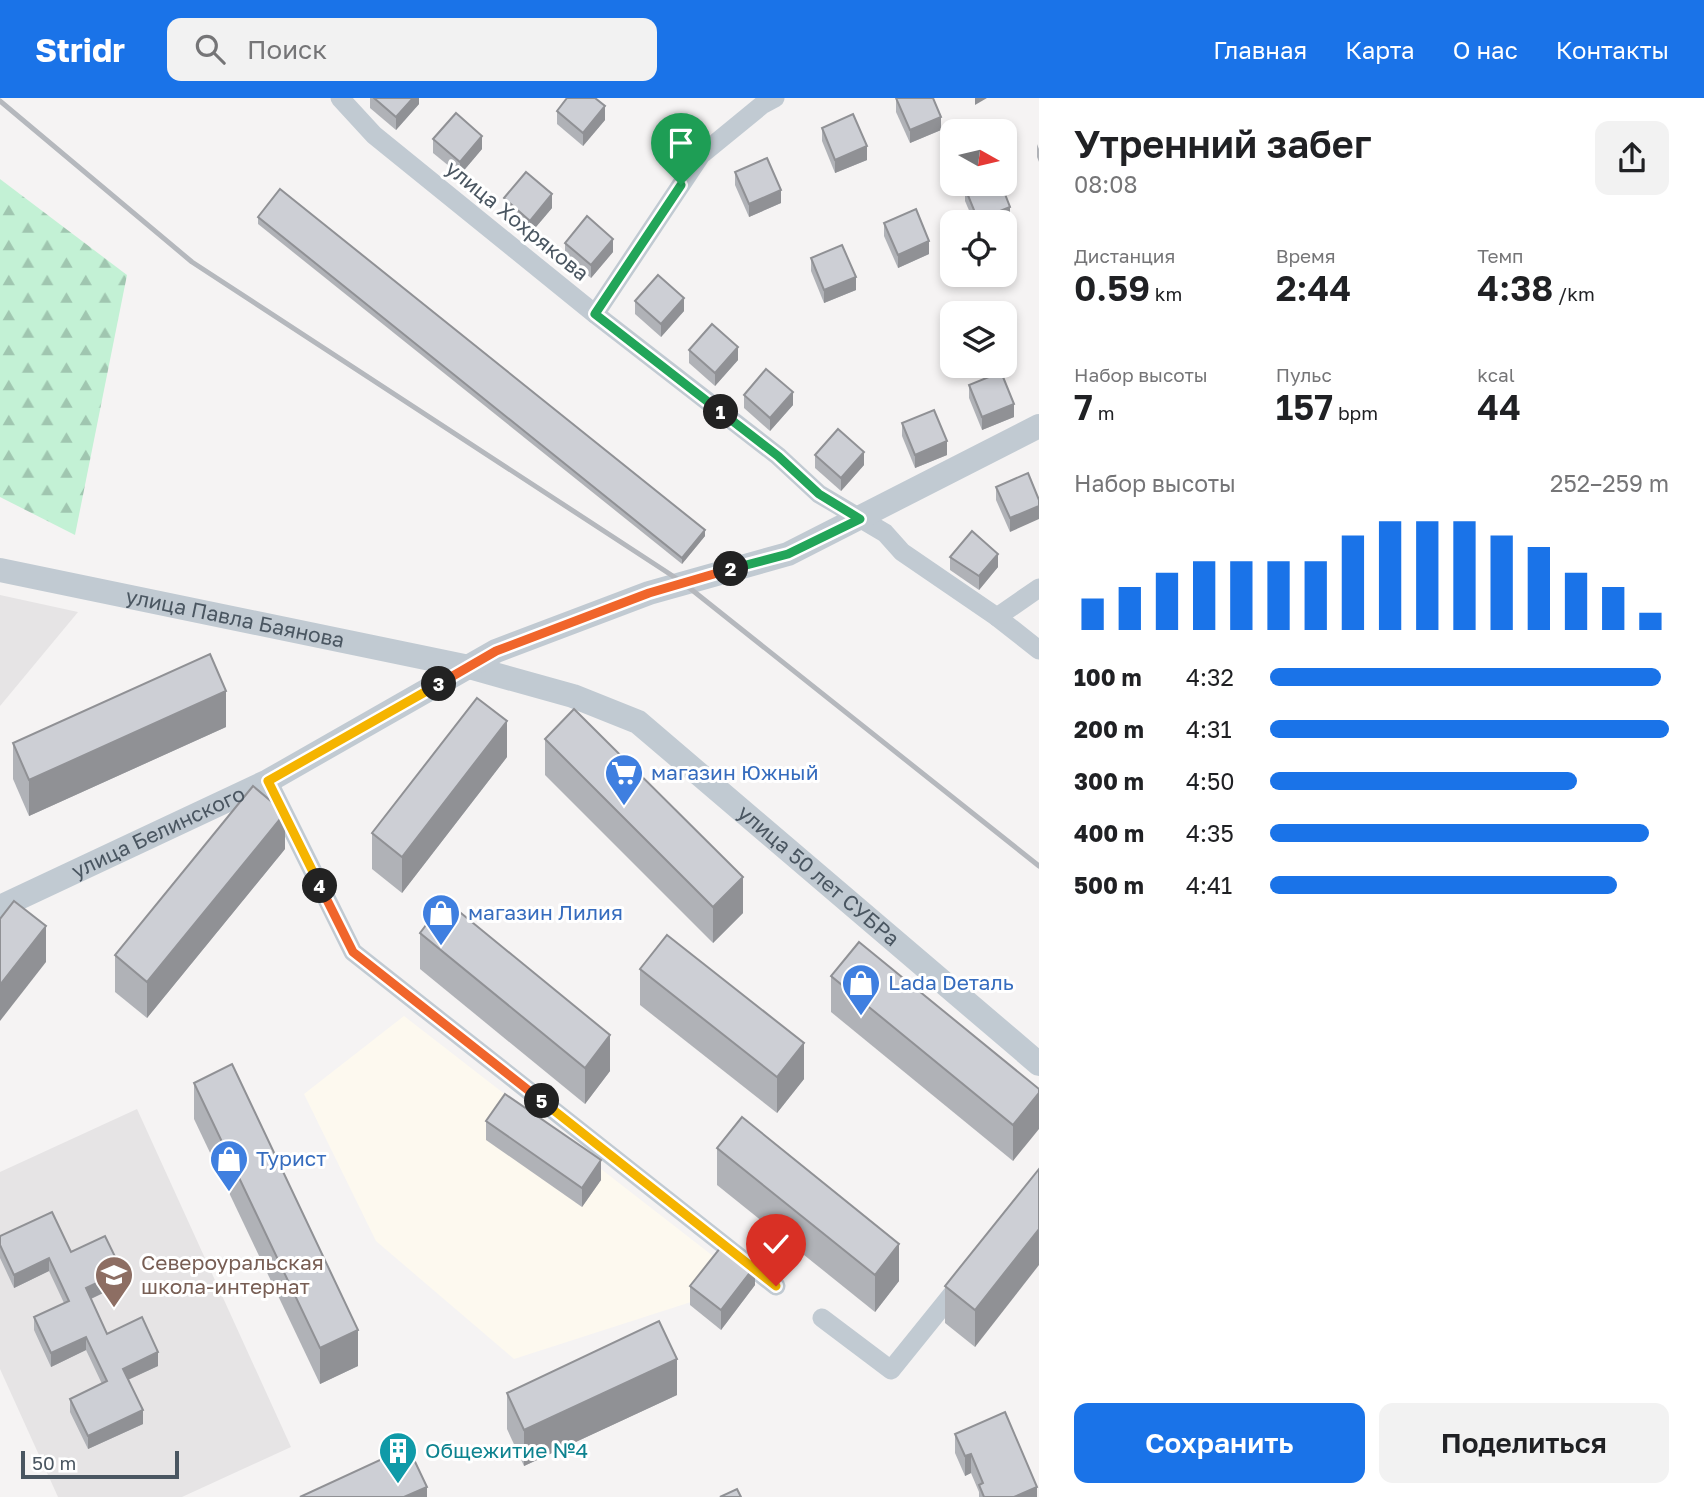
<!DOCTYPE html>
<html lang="ru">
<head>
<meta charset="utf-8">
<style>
	:root { --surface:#fff; --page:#f2f2f2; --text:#202124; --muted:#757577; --accent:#1a73e8 }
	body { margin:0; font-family:"Golos Text",sans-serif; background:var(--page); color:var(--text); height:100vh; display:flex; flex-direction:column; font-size:26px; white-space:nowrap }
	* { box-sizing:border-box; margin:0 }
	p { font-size:23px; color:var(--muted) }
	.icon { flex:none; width:38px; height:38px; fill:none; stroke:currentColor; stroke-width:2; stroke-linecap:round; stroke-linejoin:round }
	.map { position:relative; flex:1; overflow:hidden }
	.details { display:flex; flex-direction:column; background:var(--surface); width:665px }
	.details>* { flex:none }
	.needle { width:46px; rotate:98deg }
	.controls { position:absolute; left:940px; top:21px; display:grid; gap:14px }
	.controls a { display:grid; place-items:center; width:77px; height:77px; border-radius:14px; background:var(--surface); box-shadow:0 4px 10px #0003; font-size:35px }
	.scale { position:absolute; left:21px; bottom:18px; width:158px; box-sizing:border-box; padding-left:7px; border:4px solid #4a5661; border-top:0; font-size:19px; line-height:24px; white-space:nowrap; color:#4a5661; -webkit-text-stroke:5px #fff; paint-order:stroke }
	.pin { position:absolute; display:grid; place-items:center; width:60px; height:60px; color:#fff; margin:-72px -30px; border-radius:50% 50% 50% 0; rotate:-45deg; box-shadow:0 0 7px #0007 }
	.pin .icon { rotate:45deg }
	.km { position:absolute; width:35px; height:35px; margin:-18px; border-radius:50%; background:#222; color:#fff; font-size:19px; line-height:35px; text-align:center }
	.round { display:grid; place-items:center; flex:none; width:74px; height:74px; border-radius:14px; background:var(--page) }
	.headline { display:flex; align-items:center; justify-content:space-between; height:119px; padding:0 35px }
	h1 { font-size:38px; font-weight:600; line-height:52px }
	.metrics { display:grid; grid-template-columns:repeat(3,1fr); gap:10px; height:119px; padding:7px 35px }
	.metrics div { display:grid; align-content:center }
	.metrics b { font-size:35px; font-weight:600 }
	.metrics small { font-size:19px; font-weight:400 }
	.metrics p { font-size:19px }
	.chart { height:196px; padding:14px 35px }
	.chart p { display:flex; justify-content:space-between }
	.chart svg { width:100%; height:126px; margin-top:7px; stroke:var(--accent); stroke-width:6 }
	.cta { display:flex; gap:14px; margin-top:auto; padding:14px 35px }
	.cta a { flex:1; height:80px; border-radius:14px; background:var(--accent); color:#fff; font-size:28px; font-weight:600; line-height:80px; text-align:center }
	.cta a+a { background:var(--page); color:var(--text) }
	ul { padding:0 35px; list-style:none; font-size:23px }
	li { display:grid; grid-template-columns:112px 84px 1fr; align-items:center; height:52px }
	li i { height:18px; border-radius:9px; background:var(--accent) }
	header { display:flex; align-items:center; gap:42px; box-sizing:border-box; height:98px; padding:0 35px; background:var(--accent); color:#fff }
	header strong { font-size:33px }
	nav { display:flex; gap:38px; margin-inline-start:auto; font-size:24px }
	.search { width:490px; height:63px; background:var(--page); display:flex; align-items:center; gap:18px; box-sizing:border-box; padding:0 24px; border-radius:14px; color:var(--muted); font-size:26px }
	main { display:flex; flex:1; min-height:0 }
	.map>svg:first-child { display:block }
	.commercial { fill:#fdf9ef }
	.education { fill:#e6e4e5 }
	.forest { fill:url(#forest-firs) }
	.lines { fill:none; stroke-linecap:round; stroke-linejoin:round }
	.minor { stroke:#c1cad2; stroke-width:19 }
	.tertiary { stroke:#c1cad2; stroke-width:24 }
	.rail { stroke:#b5b8bd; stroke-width:5 }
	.wall { fill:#b0b2b7 }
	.shaded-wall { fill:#909195 }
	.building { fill:#cdcfd5; stroke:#909195; stroke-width:2 }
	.split-1-casing { stroke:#fff; stroke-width:14 }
	.split-2-casing { stroke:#fff; stroke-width:14 }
	.split-3-casing { stroke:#fff; stroke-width:14 }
	.split-4-casing { stroke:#fff; stroke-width:14 }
	.split-5-casing { stroke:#fff; stroke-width:14 }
	.split-6-casing { stroke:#fff; stroke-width:14 }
	.split-1 { stroke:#22a559; stroke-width:9 }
	.split-2 { stroke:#22a559; stroke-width:9 }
	.split-3 { stroke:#f0652b; stroke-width:9 }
	.split-4 { stroke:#f5b400; stroke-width:9 }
	.split-5 { stroke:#f0652b; stroke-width:9 }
	.split-6 { stroke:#f5b400; stroke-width:9 }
	.labels { text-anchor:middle; stroke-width:6; stroke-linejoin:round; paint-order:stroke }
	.street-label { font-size:21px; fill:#4a5661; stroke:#fff }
	.shop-label { font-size:21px; fill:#366cbe; stroke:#fff; text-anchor:start }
	.education-label { font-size:21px; fill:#785e54; stroke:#fff; text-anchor:start }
	.culture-label { font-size:21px; fill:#0d838f; stroke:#fff; text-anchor:start }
</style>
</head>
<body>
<header>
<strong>Stridr</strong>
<div class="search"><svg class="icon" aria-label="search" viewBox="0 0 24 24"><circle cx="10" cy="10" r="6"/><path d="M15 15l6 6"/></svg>Поиск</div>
<nav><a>Главная</a><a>Карта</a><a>О нас</a><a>Контакты</a></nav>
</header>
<main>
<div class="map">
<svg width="1039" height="1399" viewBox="0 0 1039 1399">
	<defs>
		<pattern id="forest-firs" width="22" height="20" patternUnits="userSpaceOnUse" patternTransform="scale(1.75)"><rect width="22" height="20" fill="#c3f1d5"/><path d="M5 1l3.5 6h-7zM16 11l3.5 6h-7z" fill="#a0c6b0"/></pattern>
	</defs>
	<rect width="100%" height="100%" fill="#f5f3f3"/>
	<path class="commercial" d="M404,918l318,247 -31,39 -177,57 -138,-118 -72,-147z"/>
	<g class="education">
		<path d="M0,497l78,17 -78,94z"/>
		<path d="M137,1011l154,338 -109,50h-124l-58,-128v-197z"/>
	</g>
	<path class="forest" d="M0,81l127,96 -52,260 -75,-38z"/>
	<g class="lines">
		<g class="minor">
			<path d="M340,0l34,37 221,179 183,142 41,38 66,39 17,19 95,65 42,33"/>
			<path d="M595,216l106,-159 61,-50 13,-7"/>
			<path d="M997,519l42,-29"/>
			<path d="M268,683l85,171 423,334"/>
			<path d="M822,1220l69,52 71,-88"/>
		</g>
		<g class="tertiary">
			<path id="s1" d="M0,472l469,97 104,29 65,26 401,342"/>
			<path id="s2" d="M0,809l268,-126 228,-130 153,-58 139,-39 251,-128"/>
		</g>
		<path class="rail" d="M0,3l192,161 490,320 357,284"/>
	</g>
	<g class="wall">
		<path d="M370,0h49v6l-23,26 -26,-22z"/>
		<path d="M896,0l45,32 -31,13 -14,-31z"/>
		<path d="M557,13l48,9 -22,26 -26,-22z"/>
		<path d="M822,30l45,32 -32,13 -13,-32z"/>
		<path d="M433,41l49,10 -22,26 -27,-22z"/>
		<path d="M1037,46l2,5v13l-2,-5z"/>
		<path d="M735,74l46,31 -32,14 -14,-32z"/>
		<path d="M965,90l45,32 -6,2h-30l-9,-21z"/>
		<path d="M504,100l48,10 -22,26 -26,-23z"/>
		<path d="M258,119l447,319 -23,28 -424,-340z"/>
		<path d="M884,125l45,31 -31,14 -14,-32z"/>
		<path d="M565,145l48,9 -22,26 -26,-22z"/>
		<path d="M811,160l45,32 -32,13 -13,-32z"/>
		<path d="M635,203l49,10 -23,26 -26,-23z"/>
		<path d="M689,252l49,10 -23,26 -26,-23z"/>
		<path d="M969,287l45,32 -32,13 -13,-32z"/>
		<path d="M744,297l49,10 -23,26 -26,-23z"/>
		<path d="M902,325l45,32 -32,13 -13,-32z"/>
		<path d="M815,357l49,10 -23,26 -26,-23z"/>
		<path d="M1028,375l-18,59 -14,-32v-13z"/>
		<path d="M950,459l48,10 -19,23 -29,-20z"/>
		<path d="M226,629l-197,89 -16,-37v-36z"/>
		<path d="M545,641l198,174 -30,30 -168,-168z"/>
		<path d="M507,659l-105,136 -30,-24v-36z"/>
		<path d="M285,751l-138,169 -32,-26v-37z"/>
		<path d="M420,835l190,138 -25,33 -165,-135z"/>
		<path d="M640,871l164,110 -27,34 -137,-108z"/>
		<path d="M831,878l208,113 -26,72 -182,-149z"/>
		<path d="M194,985l164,283 -38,18 -126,-265z"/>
		<path d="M486,1023l115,59 -19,27 -96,-67z"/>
		<path d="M717,1050l182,133 -24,31 -158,-127z"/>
		<path d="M1039,1071l-64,178 -30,-24v-37z"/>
		<path d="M0,1138l71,16 51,32 -31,15 16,35 51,32 -30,14 15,44 -55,25 -18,-37v-13l32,-15 -16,-34 -35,17 -17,-37v-13l30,-14 -15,-32 -35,17 -14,-30z"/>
		<path d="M755,1187l-34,45 -31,-25v-19z"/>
		<path d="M507,1295l170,2 -153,71 -17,-37z"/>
		<path d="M955,1336l82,63h-58v-5l-8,-19 -6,3 -10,-23z"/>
	</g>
	<g class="shaded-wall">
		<path d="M413,0h6v6l-23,26v-13z"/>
		<path d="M975,0h12l-12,7z"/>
		<path d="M605,8v14l-22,26v-13z"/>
		<path d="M941,19v13l-31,13v-13z"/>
		<path d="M482,38v13l-22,26v-13z"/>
		<path d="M867,48v14l-32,13v-13z"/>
		<path d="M781,92v13l-32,14v-13z"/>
		<path d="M552,96v14l-22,26v-13z"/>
		<path d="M1010,109v13l-6,2h-26v-2z"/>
		<path d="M613,141v13l-22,26v-13z"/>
		<path d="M929,143v13l-31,14v-13z"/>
		<path d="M856,179v13l-32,13v-13z"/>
		<path d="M684,200v13l-23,26v-13z"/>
		<path d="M738,249v13l-23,26v-13z"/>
		<path d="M793,294v13l-23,26v-13z"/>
		<path d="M1014,306v13l-32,13v-13z"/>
		<path d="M947,343v14l-32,13v-13z"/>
		<path d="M864,354v13l-23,26v-13z"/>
		<path d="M1039,408v13l-29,13v-14z"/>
		<path d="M705,432v6l-23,28v-6z"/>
		<path d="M998,456v13l-19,23v-14z"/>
		<path d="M226,593v36l-197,89v-36z"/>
		<path d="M507,623v36l-105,136v-36z"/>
		<path d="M285,715v36l-138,169v-36z"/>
		<path d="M743,779v36l-30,30v-36z"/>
		<path d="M46,828v36l-46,59v-36z"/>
		<path d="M610,937v36l-25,33v-36z"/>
		<path d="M804,945v36l-27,34v-36z"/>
		<path d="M1039,995v36l-26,32v-36z"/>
		<path d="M601,1062v20l-19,27v-19z"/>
		<path d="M1039,1131v36l-64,82v-37z"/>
		<path d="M899,1146v37l-24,31v-37z"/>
		<path d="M49,1160v13l-35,17v-13z"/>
		<path d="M755,1168v19l-34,45v-20z"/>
		<path d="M122,1173v13l-36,17v-13z"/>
		<path d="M358,1232v36l-38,18v-36z"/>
		<path d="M86,1239v13l-35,17v-14z"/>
		<path d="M158,1254v14l-35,16v-13z"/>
		<path d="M677,1261v36l-153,71v-36z"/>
		<path d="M143,1312v14l-55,25v-13z"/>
		<path d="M971,1356v19l-6,3v-20z"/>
		<path d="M427,1389v10h-23z"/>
		<path d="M1037,1389v10h-23z"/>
	</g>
	<g class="building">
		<path d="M374,0h39l-17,19z"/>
		<path d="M567,0h28l10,8 -22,27 -26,-22z"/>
		<path d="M896,0h37l8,19 -31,13z"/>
		<path d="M456,15l26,23 -22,26 -27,-23z"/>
		<path d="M853,16l14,32 -32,14 -13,-32z"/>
		<path d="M767,60l14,32 -32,14 -14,-32z"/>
		<path d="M526,74l26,22 -22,27 -26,-23z"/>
		<path d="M975,86h26l9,23 -32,13 -13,-32z"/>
		<path d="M280,91l425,341 -23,28 -424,-341z"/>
		<path d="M916,111l13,32 -31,14 -14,-32z"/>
		<path d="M587,118l26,23 -22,26 -26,-22z"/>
		<path d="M842,147l14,32 -32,13 -13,-32z"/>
		<path d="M658,177l26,23 -23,26 -26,-23z"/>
		<path d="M712,226l26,23 -23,26 -26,-23z"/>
		<path d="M766,271l27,23 -23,26 -26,-23z"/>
		<path d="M1001,274l13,32 -32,13 -13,-32z"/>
		<path d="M934,312l13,31 -32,14 -13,-32z"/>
		<path d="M838,331l26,23 -23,26 -26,-23z"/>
		<path d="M1028,375l11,27v6l-29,12 -14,-31z"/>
		<path d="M972,433l26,23 -19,22 -29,-19z"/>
		<path d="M210,556l16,37 -197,89 -16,-37z"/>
		<path d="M477,600l30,23 -105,136 -30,-24z"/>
		<path d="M574,611l169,168 -30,30 -168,-168z"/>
		<path d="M253,688l32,27 -138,169 -32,-27z"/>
		<path d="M445,802l165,135 -25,33 -165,-135z"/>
		<path d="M14,803l32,25 -46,59v-66z"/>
		<path d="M667,837l137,108 -27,34 -137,-108z"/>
		<path d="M859,844l180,147v4l-26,32 -182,-149z"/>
		<path d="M232,966l126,266 -38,18 -126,-265z"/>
		<path d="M505,996l96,66 -19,28 -96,-67z"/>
		<path d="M742,1019l157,127 -24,31 -158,-127z"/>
		<path d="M1039,1071v60l-64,81 -30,-24z"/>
		<path d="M52,1114l19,40 34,-16 17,35 -36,17 21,46 35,-17 16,35 -35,17 20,41 -55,26 -18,-37 37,-18 -21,-44 -35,16 -17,-36 35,-16 -20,-43 -35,17 -14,-30v-9z"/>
		<path d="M725,1144l30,24 -34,44 -31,-24z"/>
		<path d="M659,1223l18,38 -153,71 -17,-37z"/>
		<path d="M1005,1314l32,75 -23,10h-30l-5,-12 4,-2 -12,-29 -6,2 -10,-22z"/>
		<path d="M408,1349l19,40 -23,10h-104z"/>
		<path d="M737,1391l4,8h-21z"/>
	</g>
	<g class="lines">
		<defs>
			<path id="split-1" d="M681,87l-86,129 126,98"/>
			<path id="split-2" d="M721,314l57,44 41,38 41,25 -72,35 -57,15"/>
			<path id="split-3" d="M439,586l57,-33 153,-58 82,-24"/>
			<path id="split-4" d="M320,788l-52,-105 171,-97"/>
			<path id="split-5" d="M320,788l33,66 189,149"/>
			<path id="split-6" d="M542,1003l234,185"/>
		</defs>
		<use href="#split-1" class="split-1-casing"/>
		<use href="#split-2" class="split-2-casing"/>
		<use href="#split-3" class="split-3-casing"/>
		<use href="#split-4" class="split-4-casing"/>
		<use href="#split-5" class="split-5-casing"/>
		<use href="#split-6" class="split-6-casing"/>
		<use href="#split-1" class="split-1"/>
		<use href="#split-2" class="split-2"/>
		<use href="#split-3" class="split-3"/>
		<use href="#split-4" class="split-4"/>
		<use href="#split-5" class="split-5"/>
		<use href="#split-6" class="split-6"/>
	</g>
	<defs>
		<symbol id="supermarket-pin" viewBox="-11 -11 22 30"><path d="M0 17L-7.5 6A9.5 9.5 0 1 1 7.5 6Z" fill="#3f7fe0" stroke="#fff"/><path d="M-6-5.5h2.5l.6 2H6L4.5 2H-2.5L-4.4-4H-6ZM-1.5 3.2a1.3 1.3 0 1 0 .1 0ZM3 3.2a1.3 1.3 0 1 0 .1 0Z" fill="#fff"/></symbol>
		<symbol id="shop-pin" viewBox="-11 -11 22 30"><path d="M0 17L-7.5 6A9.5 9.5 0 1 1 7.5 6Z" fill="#3f7fe0" stroke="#fff"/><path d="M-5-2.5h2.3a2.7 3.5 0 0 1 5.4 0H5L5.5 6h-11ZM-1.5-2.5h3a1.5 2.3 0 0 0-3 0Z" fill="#fff"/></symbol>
		<symbol id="school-pin" viewBox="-11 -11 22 30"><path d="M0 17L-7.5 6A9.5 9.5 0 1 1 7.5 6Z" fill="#8d6e63" stroke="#fff"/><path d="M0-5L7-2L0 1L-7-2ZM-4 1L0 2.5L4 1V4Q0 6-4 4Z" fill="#fff"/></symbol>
		<symbol id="building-pin" viewBox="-11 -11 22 30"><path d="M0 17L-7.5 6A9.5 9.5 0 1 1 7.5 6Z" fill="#0f9aa8" stroke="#fff"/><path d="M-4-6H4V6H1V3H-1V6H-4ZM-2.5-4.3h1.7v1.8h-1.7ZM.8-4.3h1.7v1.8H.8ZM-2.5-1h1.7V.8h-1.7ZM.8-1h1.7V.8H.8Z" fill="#fff"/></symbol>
	</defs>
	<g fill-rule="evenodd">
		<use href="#supermarket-pin" x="602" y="653" width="44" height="60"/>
		<use href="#shop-pin" x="419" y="793" width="44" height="60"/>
		<use href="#shop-pin" x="839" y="863" width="44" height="60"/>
		<use href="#shop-pin" x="207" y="1039" width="44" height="60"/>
		<use href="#school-pin" x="92" y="1155" width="44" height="60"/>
		<use href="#building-pin" x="376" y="1331" width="44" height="60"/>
	</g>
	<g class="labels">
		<g class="street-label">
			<text transform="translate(517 123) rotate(39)" y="7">улица Хохрякова</text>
			<text dy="7" stroke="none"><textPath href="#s1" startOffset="240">улица Павла Баянова</textPath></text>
			<text dy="7" stroke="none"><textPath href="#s2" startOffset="175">улица Белинского</textPath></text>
			<text dy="7" stroke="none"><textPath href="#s1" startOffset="894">улица 50 лет СУБРа</textPath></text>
		</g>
		<g class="shop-label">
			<text x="651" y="682">магазин Южный</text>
			<text x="468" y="822">магазин Лилия</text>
			<text x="888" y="892">Lada Dеталь</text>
			<text x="256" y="1068">Турист</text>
		</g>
		<g class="education-label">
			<text x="141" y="1172">Североуральская<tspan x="141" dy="24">школа-интернат</tspan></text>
		</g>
		<g class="culture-label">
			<text x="425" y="1360">Общежитие №4</text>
		</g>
	</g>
</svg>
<div class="controls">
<a><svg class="needle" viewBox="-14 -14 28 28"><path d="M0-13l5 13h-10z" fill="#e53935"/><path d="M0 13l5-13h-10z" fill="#757577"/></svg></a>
<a><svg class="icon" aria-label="locate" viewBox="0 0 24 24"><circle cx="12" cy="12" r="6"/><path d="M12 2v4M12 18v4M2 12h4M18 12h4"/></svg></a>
<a><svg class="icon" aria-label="layers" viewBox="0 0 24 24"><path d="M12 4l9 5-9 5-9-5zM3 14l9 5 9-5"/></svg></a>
</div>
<div class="scale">50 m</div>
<div class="pin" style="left:681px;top:87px;background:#1e9e55"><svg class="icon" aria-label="arrive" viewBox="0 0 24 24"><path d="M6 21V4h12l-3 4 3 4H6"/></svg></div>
<div class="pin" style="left:776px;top:1188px;background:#d93025"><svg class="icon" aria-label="check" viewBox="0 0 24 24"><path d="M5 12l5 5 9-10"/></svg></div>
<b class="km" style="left:721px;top:314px">1</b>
<b class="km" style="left:731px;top:471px">2</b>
<b class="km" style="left:439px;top:586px">3</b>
<b class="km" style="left:320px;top:788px">4</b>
<b class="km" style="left:542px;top:1003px">5</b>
</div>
<section class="details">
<div class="headline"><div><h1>Утренний забег</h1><p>08:08</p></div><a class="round"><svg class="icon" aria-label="share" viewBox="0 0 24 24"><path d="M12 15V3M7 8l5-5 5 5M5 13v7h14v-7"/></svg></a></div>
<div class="metrics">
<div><p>Дистанция</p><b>0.59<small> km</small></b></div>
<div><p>Время</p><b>2:44</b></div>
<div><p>Темп</p><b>4:38<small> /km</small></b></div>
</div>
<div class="metrics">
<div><p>Набор высоты</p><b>7<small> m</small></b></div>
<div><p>Пульс</p><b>157<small> bpm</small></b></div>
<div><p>kcal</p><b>44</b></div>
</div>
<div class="chart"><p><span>Набор высоты</span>252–259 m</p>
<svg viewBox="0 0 160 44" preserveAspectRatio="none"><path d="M5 44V33M15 44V29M25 44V24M35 44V20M45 44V20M55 44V20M65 44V20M75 44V11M85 44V6M95 44V6M105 44V6M115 44V11M125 44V15M135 44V24M145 44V29M155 44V38"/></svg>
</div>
<ul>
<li><b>100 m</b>4:32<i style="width:98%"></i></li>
<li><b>200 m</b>4:31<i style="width:100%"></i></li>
<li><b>300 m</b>4:50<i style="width:77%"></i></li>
<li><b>400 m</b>4:35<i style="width:95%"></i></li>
<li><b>500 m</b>4:41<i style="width:87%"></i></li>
</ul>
<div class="cta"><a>Сохранить</a><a>Поделиться</a></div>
</section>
</main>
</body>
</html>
